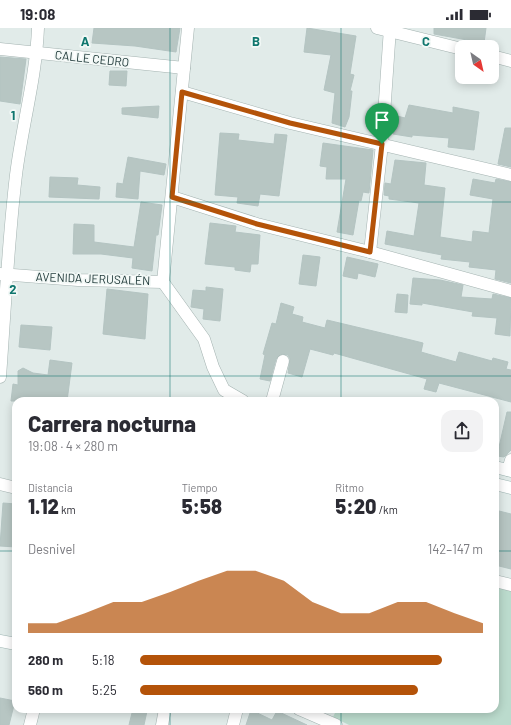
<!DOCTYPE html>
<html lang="es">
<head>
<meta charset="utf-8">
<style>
	:root { --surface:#fff; --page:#f2f2f3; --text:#2b2b33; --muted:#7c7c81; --accent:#b45309 }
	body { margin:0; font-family:Barlow,sans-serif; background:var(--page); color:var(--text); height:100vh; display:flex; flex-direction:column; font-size:15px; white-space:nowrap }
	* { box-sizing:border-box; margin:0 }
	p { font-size:13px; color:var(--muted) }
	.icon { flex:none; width:22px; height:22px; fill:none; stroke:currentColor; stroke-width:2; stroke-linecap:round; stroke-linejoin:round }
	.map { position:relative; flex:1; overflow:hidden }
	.drawer { position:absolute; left:12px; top:369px; width:487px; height:316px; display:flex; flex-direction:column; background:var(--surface); border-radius:12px; box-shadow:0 2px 10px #0003 }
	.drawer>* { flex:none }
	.needle { width:26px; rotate:146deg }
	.fabs { position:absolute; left:455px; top:12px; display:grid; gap:8px }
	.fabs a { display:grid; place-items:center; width:44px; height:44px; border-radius:8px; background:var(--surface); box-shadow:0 2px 10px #0003; font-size:20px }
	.pin { position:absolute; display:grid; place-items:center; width:34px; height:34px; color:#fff; margin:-41px -17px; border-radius:50% 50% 50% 0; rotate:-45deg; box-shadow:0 0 4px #0007 }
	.pin .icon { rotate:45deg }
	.round { display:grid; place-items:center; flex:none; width:42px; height:42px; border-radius:12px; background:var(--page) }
	.head { display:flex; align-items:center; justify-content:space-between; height:68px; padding:0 16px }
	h1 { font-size:22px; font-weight:800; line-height:30px }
	.figures { display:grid; grid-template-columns:repeat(3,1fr); gap:6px; height:68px; padding:4px 16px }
	.figures div { display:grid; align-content:center }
	.figures b { font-size:20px; font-weight:800 }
	.figures small { font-size:11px; font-weight:400 }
	.figures p { font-size:11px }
	.chart { height:112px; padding:8px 16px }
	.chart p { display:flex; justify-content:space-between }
	.chart svg { width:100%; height:72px; margin-top:4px; fill:var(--accent); opacity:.7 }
	ul { padding:0 16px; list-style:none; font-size:13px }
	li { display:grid; grid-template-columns:64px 48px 1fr; align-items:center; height:30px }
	li i { height:10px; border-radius:5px; background:var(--accent) }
	.status { display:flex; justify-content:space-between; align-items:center; height:28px; padding:0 20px; background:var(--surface); direction:ltr }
	.status svg { height:11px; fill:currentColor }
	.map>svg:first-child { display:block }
	.green { fill:#bbdbcd }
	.building { fill:#b7c6c3; stroke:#b4c4c2 }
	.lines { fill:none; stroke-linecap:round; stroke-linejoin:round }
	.street-casing { stroke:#a4b3b1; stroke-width:13 }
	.secondary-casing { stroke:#a0b6b4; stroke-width:13 }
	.street { stroke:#fff; stroke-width:12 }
	.secondary { stroke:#fff; stroke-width:12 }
	.route-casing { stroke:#fff; stroke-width:8 }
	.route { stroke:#b45309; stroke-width:5 }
	.grid { fill:none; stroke:#0f766e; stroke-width:1; stroke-opacity:0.55 }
	.labels { text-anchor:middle; stroke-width:3.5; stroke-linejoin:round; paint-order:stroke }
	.street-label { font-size:12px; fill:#223b3b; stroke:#f2f8f6 }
	.grid-label { font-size:13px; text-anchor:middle; font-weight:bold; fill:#0f766e; stroke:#f2f8f6; stroke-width:3.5; stroke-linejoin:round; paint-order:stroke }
</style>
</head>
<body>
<div class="status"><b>19:08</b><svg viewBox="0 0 49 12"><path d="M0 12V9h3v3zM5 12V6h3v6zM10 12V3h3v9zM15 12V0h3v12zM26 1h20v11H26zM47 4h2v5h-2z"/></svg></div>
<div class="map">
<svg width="511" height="697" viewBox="0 0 511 697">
	<rect width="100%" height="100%" fill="#e1ebe9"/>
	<path class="green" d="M495,558l16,5v134h-162l-16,-8 4,-8h158z"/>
	<g class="building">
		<path d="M94,0h86l-4,24 -41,-6 -43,-3z"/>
		<path d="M307,0l49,8 -6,38 4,1 -4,16h2l-3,26 -4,10 -13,-4 3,-30 -11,-3 7,-35 -27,-3z"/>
		<path d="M434,0h52l-2,15 -50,-9z"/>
		<path d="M0,29l26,2 -6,45 -20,-3z"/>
		<path d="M110,43h17l-1,15 -17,-1z"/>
		<path d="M409,77l44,8v-6l26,5 -5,38 -26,-3 1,-9 -37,-3v2l-19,-3 4,-18 8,2z"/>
		<path d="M159,78l-1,12 -36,-4v-6z"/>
		<path d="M505,100h6v39l-13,-3z"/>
		<path d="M220,105l19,1 -1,6 36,4 1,-10 12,1 -8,61 -19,-2 -2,12 -21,-3 1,-6 -23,-2z"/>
		<path d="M323,115l50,7 -4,43 -6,-1 -2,9 -2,-1 -6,35 -16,-3 9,-53h-20l1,-12 -7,-1z"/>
		<path d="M128,129l38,7 -2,11 -24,-4 -2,28 -22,-2 1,-14 6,1z"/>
		<path d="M395,132l31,3 -2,22 21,3 -5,49 32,5 1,-11 16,2 4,-34 -23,-4 3,-16 22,4 1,-4 15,3v101l-16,-4 1,-9 -27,-3 1,-5 -29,-3 1,-4 -57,-11 2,-13 27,5 5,-33 -30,-4v-3l-5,-1 1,-12 6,1z"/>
		<path d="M50,149l28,1 -1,7 23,2 -1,12 -50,-2z"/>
		<path d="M141,174l21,3 -4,30h-2l-4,36 -20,-3 1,-10 -32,-4h-28l1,-30 20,1v17l40,5z"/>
		<path d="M210,195l26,3 -1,6 25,3 -2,29h-7l-1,8 -15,-2v-3l-30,-3z"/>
		<path d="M303,227l17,2 -4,29 -17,-2z"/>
		<path d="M347,229l31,7 -3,13 -17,-4 -1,6 -14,-3z"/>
		<path d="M413,250l27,2 23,5 -2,12 31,2 1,-5 18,4 -1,38 -15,-2 2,-16 -25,-2 1,-4 -51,-9v2l-12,-1z"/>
		<path d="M206,259l17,2 -3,32 -17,-2 1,-10 -13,-2 2,-17 13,1z"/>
		<path d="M107,261l41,5 -3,45 -42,-5z"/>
		<path d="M397,266l11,1 -1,18 -12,-1z"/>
		<path d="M281,275l13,4 -2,7 11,3 -1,5 23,6 2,-8 84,20 12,3 -2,9 35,10 3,-10 33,9 1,-3 15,4 -2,7 5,1v32l-72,-19 -3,9 -12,-3 3,-10 -93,-26 -1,2 -23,-6 -8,28 -14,-4 2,-14 -2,-4 -6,-1 -6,5 -6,22 -10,-2 5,-24 -2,-1 9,-31 4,1z"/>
		<path d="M21,297l31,2 -2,23 -31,-3z"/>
		<path d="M50,332l22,3 -5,38h-56l2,-17 5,1v-14l5,-3 10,5 15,2z"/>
		<path d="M507,384h4v38l-7,7 -7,-1z"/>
		<path d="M3,475l13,1v43l-16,-1z"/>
		<path d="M495,482l16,4v55l-16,-4z"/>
		<path d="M0,670l15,3 -6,24h-9z"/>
		<path d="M133,681l14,2 -3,14h-15z"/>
		<path d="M251,682l21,10 5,-9 30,14h-61z"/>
	</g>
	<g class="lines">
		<defs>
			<g id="street">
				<path d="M188,0l-25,254 41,57 9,28 11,23 19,11"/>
				<path d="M377,0l85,21"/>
				<path d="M0,21l184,19"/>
				<path d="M492,28l19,5"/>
				<path d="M182,64l108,31 221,52"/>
				<path d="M172,169l85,27 113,28 141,39"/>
				<path d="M370,224l12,-108 8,-116"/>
				<path d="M0,246l78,6 85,2"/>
				<path d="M0,349c5,-67 8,-135 16,-202 6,-49 20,-97 22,-147"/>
				<path d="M272,373l11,-40"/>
				<path d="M508,442l3,-10"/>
				<path d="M0,456l16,4"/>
				<path d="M495,553l16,4"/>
				<path d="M299,681l37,16"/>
				<path d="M30,697l4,-16"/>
				<path d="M162,697l3,-16"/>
				<path d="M233,697l4,-16"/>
			</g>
			<g id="secondary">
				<path d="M495,439l16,4"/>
				<path d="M495,456l16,4"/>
				<path d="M0,613l16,3"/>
			</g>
		</defs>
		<use href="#street" class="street-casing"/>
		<use href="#secondary" class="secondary-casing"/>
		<use href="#street" class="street"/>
		<use href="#secondary" class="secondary"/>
	</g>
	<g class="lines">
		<defs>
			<path id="route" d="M182,64l108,31 92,21 -12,108 -113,-28 -85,-27z"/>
		</defs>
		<use href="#route" class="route-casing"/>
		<use href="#route" class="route"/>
	</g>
	<path class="grid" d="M170,0v373M341,0v373M0,174h511M0,348h511M0,523h16M495,523h16M170,681v16M341,681v16"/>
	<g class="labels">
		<g class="street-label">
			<text transform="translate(92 31) rotate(6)" y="4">CALLE CEDRO</text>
			<text transform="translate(93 251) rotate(2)" y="4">AVENIDA JERUSALÉN</text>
		</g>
	</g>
	<g class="grid-label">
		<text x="85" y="18">A</text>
		<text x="256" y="18">B</text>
		<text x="426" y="18">C</text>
		<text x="13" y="92">1</text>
		<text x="13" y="266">2</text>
	</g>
</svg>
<div class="fabs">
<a><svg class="needle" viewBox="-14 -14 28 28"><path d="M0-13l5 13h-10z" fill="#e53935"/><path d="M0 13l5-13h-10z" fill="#7c7c81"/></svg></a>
</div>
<div class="pin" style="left:382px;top:116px;background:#1e9e55"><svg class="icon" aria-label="arrive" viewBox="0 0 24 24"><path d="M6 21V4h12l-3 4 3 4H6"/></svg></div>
<section class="drawer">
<div class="head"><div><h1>Carrera nocturna</h1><p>19:08 · 4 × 280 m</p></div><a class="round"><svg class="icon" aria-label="share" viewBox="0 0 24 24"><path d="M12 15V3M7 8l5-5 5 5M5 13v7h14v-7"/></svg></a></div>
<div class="figures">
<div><p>Distancia</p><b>1.12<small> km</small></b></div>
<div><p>Tiempo</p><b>5:58</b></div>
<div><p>Ritmo</p><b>5:20<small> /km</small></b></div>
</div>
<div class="chart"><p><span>Desnivel</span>142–147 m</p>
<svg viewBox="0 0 160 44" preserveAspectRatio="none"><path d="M0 44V38L10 38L20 32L30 25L40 25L50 19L60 12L70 6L80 6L90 12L100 25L110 32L120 32L130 25L140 25L150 32L160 38V44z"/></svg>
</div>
<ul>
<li><b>280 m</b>5:18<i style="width:88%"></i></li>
<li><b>560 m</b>5:25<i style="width:81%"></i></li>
</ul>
</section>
</div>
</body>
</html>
